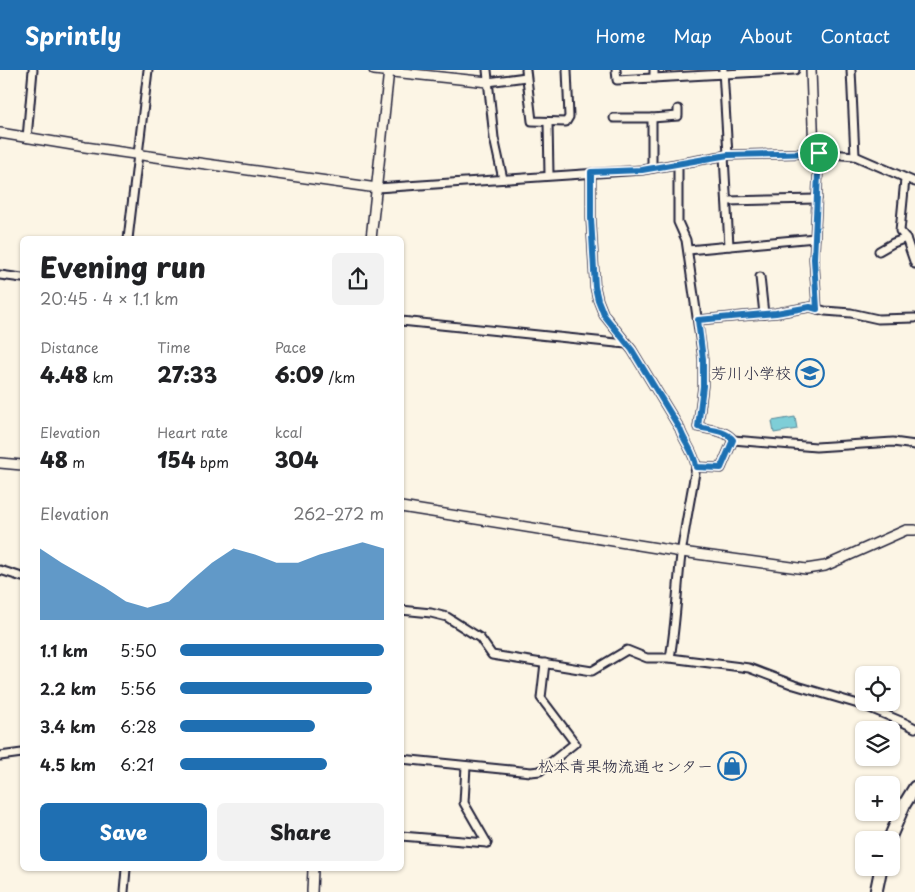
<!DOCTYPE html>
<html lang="en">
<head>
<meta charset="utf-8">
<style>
	:root { --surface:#fff; --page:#f2f2f2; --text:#202124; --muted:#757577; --accent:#1f6fb2 }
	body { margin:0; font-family:"Playpen Sans","Klee One",sans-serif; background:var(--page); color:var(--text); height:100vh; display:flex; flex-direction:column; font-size:19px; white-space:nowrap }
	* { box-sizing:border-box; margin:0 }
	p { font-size:16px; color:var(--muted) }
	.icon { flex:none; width:28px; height:28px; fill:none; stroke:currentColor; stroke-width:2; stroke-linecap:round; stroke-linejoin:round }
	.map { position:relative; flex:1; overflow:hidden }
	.side { position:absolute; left:20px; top:166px; width:384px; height:635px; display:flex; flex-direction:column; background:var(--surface); border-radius:8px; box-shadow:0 1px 4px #0004 }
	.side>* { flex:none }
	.buttons { position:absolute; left:855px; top:596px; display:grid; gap:10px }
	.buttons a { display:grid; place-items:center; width:45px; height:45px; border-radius:8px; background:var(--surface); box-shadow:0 1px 4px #0004; font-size:25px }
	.pin { position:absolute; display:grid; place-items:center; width:42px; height:42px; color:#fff; margin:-21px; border:2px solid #fff; border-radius:50%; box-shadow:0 1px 5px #0007 }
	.round { display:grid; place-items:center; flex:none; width:52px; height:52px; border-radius:8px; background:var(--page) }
	.headline { display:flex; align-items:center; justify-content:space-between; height:85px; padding:0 20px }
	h1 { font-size:28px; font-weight:800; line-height:38px }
	.figures { display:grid; grid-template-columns:repeat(3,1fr); gap:8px; height:85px; padding:5px 20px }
	.figures div { display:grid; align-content:center }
	.figures b { font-size:21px; font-weight:800 }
	.figures small { font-size:14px; font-weight:400 }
	.figures p { font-size:14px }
	.chart { height:140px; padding:10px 20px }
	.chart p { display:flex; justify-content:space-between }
	.chart svg { width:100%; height:90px; margin-top:5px; fill:var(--accent); opacity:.7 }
	.action { display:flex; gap:10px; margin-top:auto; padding:10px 20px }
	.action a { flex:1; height:58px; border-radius:8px; background:var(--accent); color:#fff; font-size:20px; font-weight:800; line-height:58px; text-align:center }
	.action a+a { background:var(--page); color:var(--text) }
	ul { padding:0 20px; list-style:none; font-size:16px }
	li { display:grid; grid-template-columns:80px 60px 1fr; align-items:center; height:38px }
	li i { height:12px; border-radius:6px; background:var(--accent) }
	header { display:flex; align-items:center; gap:30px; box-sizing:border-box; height:70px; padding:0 25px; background:var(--accent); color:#fff }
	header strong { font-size:24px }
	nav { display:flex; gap:28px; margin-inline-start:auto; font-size:18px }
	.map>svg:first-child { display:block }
	.water { fill:#7eced7; stroke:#598999 }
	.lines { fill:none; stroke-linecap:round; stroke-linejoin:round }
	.minor-casing { stroke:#22223b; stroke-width:11 }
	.tertiary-casing { stroke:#22223b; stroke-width:12 }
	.primary-casing { stroke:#22223b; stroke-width:15 }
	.minor { stroke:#fcf5e5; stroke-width:7 }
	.tertiary { stroke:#fcf5e5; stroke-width:9 }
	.primary { stroke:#fcf5e5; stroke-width:11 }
	.route-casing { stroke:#fff; stroke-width:10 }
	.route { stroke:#1f6fb2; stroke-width:6 }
	.labels { text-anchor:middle; stroke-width:4; stroke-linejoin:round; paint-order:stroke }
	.poi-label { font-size:16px; fill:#22223b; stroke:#fcf5e5; text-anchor:end }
</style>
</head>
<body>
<header>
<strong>Sprintly</strong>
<nav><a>Home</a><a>Map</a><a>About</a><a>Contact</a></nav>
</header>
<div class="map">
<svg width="915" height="822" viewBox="0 0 915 822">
	<rect width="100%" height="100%" fill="#fcf5e5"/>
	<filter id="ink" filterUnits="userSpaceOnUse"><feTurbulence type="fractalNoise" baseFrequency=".02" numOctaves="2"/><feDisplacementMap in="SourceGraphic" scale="10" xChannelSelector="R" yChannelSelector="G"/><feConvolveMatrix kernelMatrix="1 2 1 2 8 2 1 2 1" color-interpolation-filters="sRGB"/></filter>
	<g filter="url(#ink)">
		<path class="water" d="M795,347l2,12 -23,4 -2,-12z"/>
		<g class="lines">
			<defs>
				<g id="minor">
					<path d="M487,0l7,68 9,41"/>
					<path d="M526,0l6,51 34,1 3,-5 -2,-47"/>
					<path d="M616,0l1,10 178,-10"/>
					<path d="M654,0v8"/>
					<path d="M723,0l5,85"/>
					<path d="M851,0l4,86"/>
					<path d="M488,12l38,-5"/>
					<path d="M614,48h38v50"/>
					<path d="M652,48l26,-2v-7"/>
					<path d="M548,52l1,53"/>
					<path d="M27,68l6,-68"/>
					<path d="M724,86l5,90"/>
					<path d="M678,95v57l8,18 17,119v27l-5,41c12,3 28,3 35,13l83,7 77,-5 22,3"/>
					<path d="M591,103v46l4,68 3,13 6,15 28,35 48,79c4,13 15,24 16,38 -5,29 -11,59 -15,88 -4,34 -5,69 -11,103"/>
					<path d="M905,109l-5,52 6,7 9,26"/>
					<path d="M377,118l265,-18 86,-15 91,-2 36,3 60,26"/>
					<path d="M727,131l90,-2"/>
					<path d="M128,169l20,-169"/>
					<path d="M688,180l127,-12"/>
					<path d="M879,181l14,-8 13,-5"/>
					<path d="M0,205l22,3"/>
					<path d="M760,207l4,37"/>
					<path d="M817,239l-3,-50 5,-106"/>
					<path d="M698,250l78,-7 34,-6 15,4 26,2 27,6 37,-1"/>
					<path d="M401,251l225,23"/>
					<path d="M696,397l25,1 12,-28"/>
					<path d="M0,500l22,7"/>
					<path d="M401,540l30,3 16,4 33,21 12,17 100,16 35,-21 20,8h23l79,10 45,17 71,21 38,16 12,6"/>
					<path d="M0,686l22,-3"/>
					<path d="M401,689l130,13 9,-1 35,-28 -34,-45 4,-35"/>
					<path d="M466,696l-2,37 23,40"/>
					<path d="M401,766l86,7"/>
					<path d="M124,822l2,-23"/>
				</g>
				<g id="tertiary">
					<path d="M374,0l114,12"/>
					<path d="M811,0l3,83"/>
					<path d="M0,63l85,14 292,41"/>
					<path d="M371,169l18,-169"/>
					<path d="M0,393l22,2"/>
					<path d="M401,437l281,45 124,17 19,-3 81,-36h9"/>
					<path d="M312,822l1,-23"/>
				</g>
				<g id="primary">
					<path d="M889,770l15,-35 11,-18"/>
					<path d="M876,822l5,-24"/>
				</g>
			</defs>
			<use href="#minor" class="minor-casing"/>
			<use href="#tertiary" class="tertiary-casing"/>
			<use href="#primary" class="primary-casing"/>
			<use href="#minor" class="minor"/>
			<use href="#tertiary" class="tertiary"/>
			<use href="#primary" class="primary"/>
		</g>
	</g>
	<g class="lines" filter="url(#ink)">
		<defs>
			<path id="route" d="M819,83l-5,106 3,50 -7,-2 -34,6 -78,7 5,39v27l-5,41c12,3 28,3 35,13l-12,28 -25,-1c-1,-14 -12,-25 -16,-38l-48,-79 -28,-35 -6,-15 -3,-13 -4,-69v-46l51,-2 86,-15z"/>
		</defs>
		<use href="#route" class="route-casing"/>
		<use href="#route" class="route"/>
	</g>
	<defs>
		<symbol id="school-ring" viewBox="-11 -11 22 22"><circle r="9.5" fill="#fcf5e5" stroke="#1f6fb2" stroke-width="1.5"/><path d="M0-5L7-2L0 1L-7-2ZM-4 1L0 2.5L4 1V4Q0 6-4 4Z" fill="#1f6fb2"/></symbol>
		<symbol id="shop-ring" viewBox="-11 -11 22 22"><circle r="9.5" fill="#fcf5e5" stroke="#1f6fb2" stroke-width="1.5"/><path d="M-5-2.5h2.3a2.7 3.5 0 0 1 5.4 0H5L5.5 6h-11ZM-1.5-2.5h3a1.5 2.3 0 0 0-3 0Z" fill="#1f6fb2"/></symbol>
	</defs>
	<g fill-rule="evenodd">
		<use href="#school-ring" x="794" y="287" width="32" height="32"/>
		<use href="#shop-ring" x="716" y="680" width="32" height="32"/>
	</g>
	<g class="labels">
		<g class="poi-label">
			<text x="791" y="309">芳川小学校</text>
			<text x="713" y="702">松本青果物流通センター</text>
		</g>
	</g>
</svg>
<div class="buttons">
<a><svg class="icon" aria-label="locate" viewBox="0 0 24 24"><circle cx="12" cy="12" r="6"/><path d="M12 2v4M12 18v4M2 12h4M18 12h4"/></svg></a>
<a><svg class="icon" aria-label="layers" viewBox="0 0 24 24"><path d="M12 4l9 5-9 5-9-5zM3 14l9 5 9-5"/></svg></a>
<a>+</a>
<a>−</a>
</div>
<div class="pin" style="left:819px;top:83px;background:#1e9e55"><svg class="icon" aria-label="arrive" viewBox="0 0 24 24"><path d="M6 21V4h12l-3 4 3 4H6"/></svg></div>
<section class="side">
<div class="headline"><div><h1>Evening run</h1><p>20:45 · 4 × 1.1 km</p></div><a class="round"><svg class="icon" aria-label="share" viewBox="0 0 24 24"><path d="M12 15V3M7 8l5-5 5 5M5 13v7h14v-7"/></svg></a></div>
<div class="figures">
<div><p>Distance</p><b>4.48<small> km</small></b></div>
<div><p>Time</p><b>27:33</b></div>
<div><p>Pace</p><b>6:09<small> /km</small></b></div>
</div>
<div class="figures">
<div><p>Elevation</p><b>48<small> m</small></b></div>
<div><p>Heart rate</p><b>154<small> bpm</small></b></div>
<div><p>kcal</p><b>304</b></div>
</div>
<div class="chart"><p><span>Elevation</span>262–272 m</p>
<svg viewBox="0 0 160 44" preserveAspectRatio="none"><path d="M0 44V9L10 16L20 22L30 28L40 35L50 38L60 35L70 25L80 16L90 9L100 12L110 16L120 16L130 12L140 9L150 6L160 9V44z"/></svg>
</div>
<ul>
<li><b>1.1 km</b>5:50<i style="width:100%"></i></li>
<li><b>2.2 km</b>5:56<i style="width:94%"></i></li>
<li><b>3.4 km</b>6:28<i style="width:66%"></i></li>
<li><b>4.5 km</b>6:21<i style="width:72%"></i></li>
</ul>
<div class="action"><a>Save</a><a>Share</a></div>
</section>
</div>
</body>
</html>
